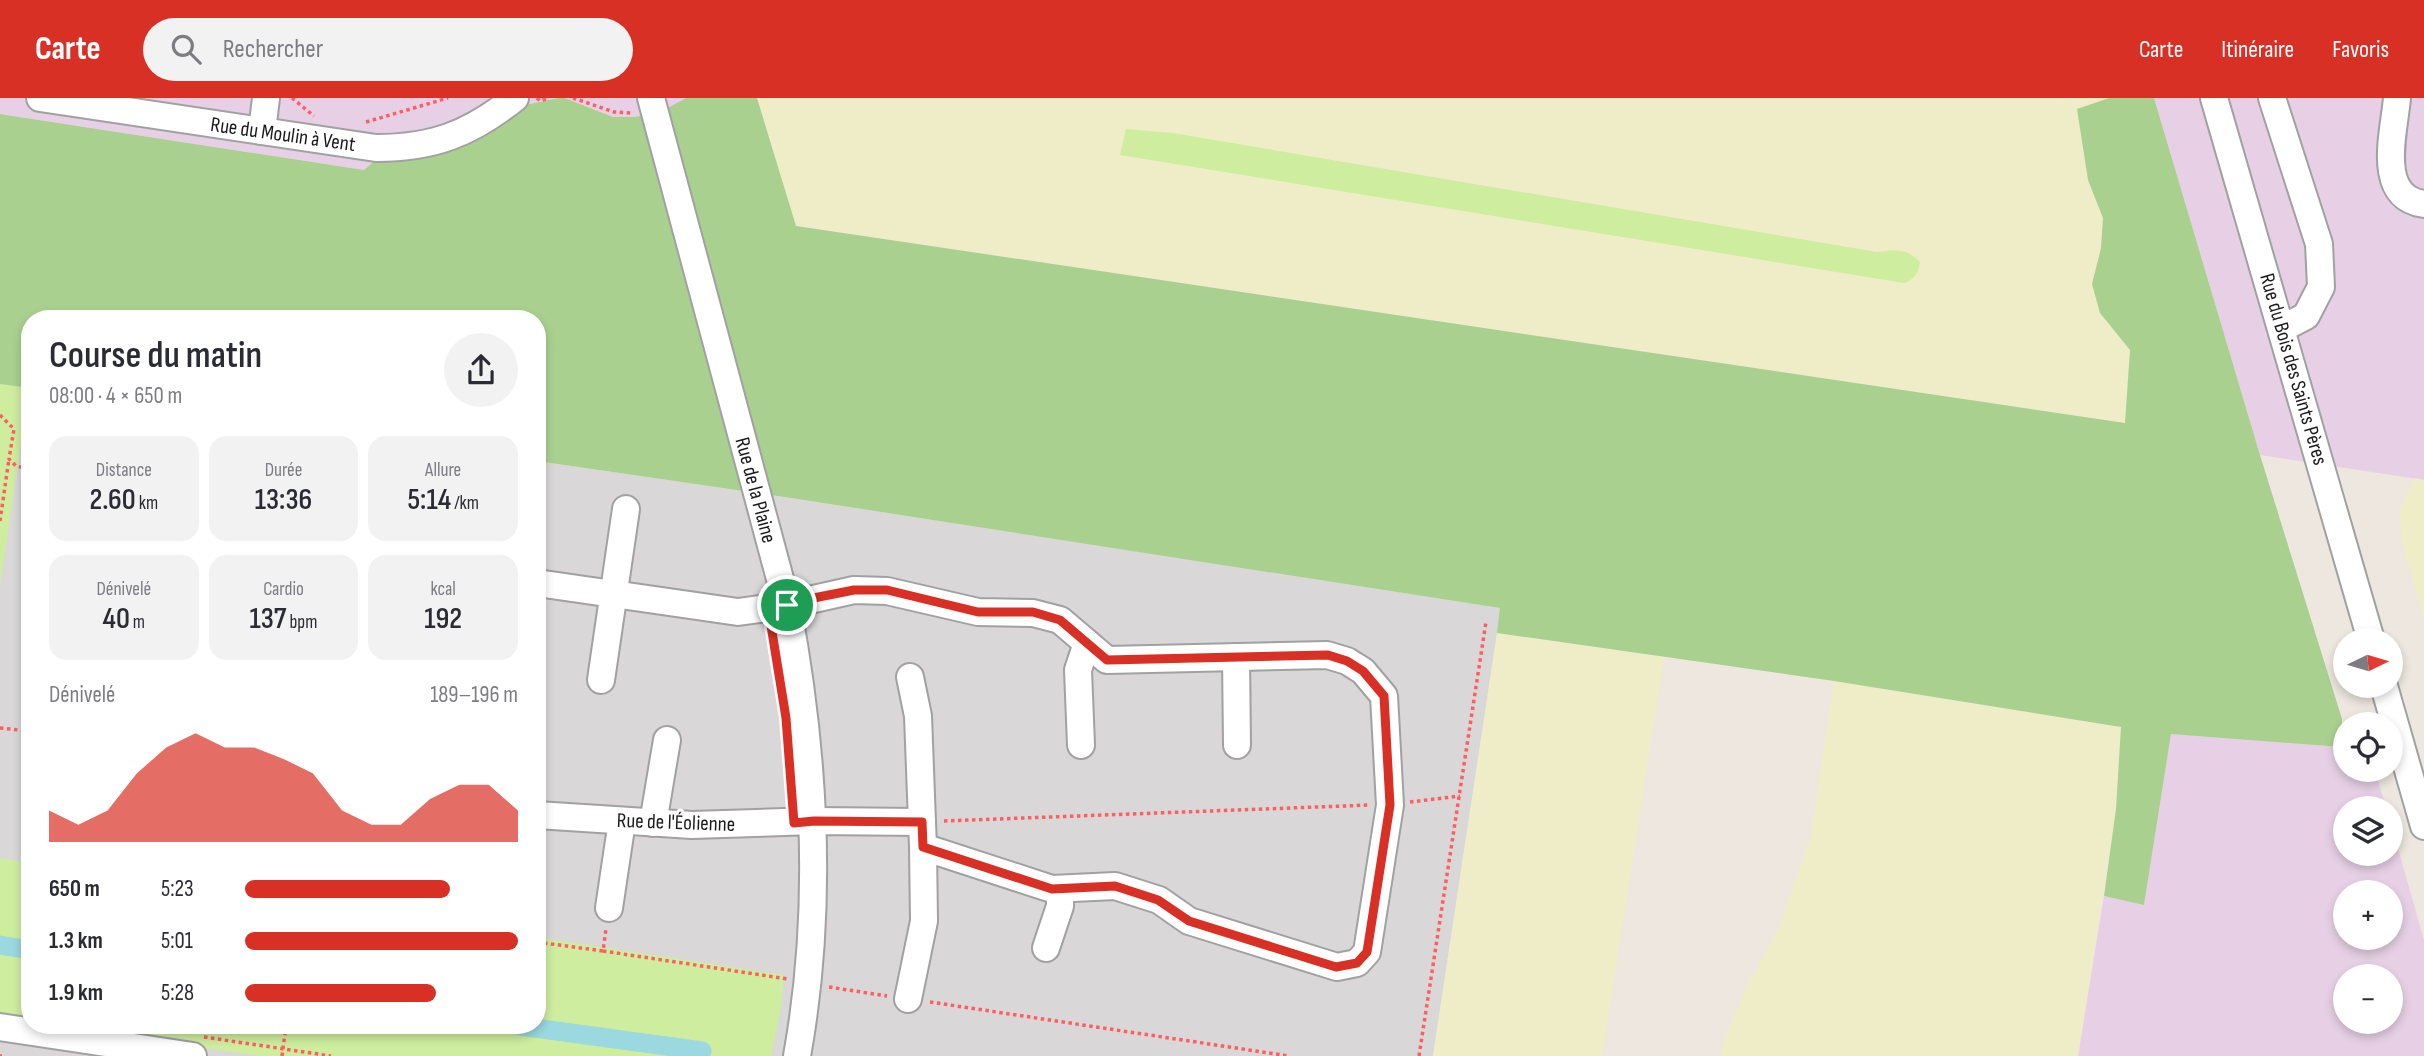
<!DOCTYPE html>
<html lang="fr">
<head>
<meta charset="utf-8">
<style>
	:root { --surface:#fff; --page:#f2f2f3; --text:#2b2b33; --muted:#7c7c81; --accent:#d93025 }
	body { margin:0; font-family:"Sofia Sans Condensed",sans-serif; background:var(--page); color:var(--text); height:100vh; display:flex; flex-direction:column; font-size:26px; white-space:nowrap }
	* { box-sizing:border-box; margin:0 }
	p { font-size:23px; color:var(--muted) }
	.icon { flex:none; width:38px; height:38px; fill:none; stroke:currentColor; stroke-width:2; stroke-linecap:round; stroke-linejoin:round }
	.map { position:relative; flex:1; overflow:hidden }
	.details { position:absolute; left:21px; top:212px; width:525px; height:724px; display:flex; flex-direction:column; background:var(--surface); border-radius:28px; box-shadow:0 4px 10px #0003 }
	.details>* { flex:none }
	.needle { width:46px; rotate:85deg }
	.fabs { position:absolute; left:2333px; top:530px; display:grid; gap:14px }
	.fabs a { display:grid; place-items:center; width:70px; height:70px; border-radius:50%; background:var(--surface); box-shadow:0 4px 10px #0003; font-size:35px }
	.pin { position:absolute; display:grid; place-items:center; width:60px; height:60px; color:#fff; margin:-30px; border:4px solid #fff; border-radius:50%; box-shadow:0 2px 7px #0007 }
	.round { display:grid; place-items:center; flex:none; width:74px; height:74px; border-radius:37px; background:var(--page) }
	.overview { display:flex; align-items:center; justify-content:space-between; height:119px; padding:0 28px }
	h1 { font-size:38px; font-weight:600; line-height:52px }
	.figures { display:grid; grid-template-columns:repeat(3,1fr); gap:10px; height:119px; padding:7px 28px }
	.figures div { display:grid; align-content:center; border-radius:18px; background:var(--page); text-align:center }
	.figures b { font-size:30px; font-weight:600 }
	.figures small { font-size:19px; font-weight:400 }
	.figures p { font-size:19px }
	.chart { height:196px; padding:14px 28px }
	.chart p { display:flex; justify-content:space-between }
	.chart svg { width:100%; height:126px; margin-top:7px; fill:var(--accent); opacity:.7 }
	ul { padding:0 28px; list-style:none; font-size:23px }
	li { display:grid; grid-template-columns:112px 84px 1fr; align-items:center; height:52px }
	li i { height:18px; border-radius:9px; background:var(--accent) }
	header { display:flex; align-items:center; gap:42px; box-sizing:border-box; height:98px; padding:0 35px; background:var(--accent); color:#fff }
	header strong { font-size:33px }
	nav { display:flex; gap:38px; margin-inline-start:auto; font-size:24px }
	.search { width:490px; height:63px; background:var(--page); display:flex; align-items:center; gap:18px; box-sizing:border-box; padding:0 24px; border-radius:38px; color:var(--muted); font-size:26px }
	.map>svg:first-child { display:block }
	.residential { fill:#d9d7d7 }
	.industrial { fill:#e7d0e5; fill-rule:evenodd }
	.farmland { fill:#efedc7 }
	.grass { fill:#ceed9f }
	.forest { fill:#aad090 }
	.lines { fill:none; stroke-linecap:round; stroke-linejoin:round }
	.canal { stroke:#9bd8df; stroke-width:19 }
	.minor-casing { stroke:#a1a1a1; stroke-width:30 }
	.path { stroke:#ff5e60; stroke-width:3.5; stroke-dasharray:3.5 3.5; stroke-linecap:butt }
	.minor { stroke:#fff; stroke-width:26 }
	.route-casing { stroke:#fff; stroke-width:14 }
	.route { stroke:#d93025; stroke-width:9 }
	.labels { text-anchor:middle; stroke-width:6; stroke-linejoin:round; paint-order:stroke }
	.street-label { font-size:21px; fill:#1a1a1a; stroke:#fff }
</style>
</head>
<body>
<header>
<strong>Carte</strong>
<div class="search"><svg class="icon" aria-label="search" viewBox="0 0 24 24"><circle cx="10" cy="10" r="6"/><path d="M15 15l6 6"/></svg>Rechercher</div>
<nav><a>Carte</a><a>Itinéraire</a><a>Favoris</a></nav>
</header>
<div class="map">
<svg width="2424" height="958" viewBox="0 0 2424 958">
	<rect width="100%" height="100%" fill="#ede7df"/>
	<path class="residential" d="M0,286l30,4v638h507v-565l254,37 710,110 -68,448h-1433z"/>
	<g class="industrial">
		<path d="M0,0h558l-33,7 -161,65 -364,-56z"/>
		<path d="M565,0h121l-26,14 -26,5h-21z"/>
		<path d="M2154,0h270v382l-164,-25z"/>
		<path d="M2171,635l174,14v23h30l11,38h-41v46h45l1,-30 33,116v116h-346l26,-160 40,8zM2345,794h45v46h-45zM2345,878h45v46h-45z"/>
	</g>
	<g class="farmland">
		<path d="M757,0h1352l-32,11 11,71 15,38 -2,30 -9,37 8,28 30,37 -5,73 -1329,-197z"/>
		<path d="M2415,380l9,2v140l-22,-77 -2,-34z"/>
		<path d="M1497,535l167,24 -62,399h-169z"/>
		<path d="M1834,583l287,46 -5,82 -38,247h-357l3,-16 23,-55 32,-58 32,-92z"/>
	</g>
	<g class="grass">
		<path d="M1126,31l47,4 704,119c18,-2 30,-4 43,10 -2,12 -5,17 -16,21l-784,-128z"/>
		<path d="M0,286l29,4 -29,198z"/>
		<path d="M0,760l30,5v160l-30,-4z"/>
		<path d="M537,839l247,38 -3,32 -10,49h-512l-211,-30h489z"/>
	</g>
	<path class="forest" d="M558,0h7l48,19h21l26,-5 26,-14h71l39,128 1329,197 5,-73 -30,-37 -8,-29 9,-36 2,-30 -15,-38 -11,-71 32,-11h45l106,357 82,264v28l-171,-13 -27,171 -40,-9 12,-87 5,-82 -287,-46 -337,-48 3,-25 -709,-110 -254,-37v-143h-507v70l-30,-4v-270l364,56 14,-12 147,-53z"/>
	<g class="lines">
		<g class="canal">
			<path d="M0,847l30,5"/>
			<path d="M520,928l182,25"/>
		</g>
		<defs>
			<g id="minor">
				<path d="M40,0l336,50c57,0 94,-14 139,-50"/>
				<path d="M651,0l136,507c28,149 37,302 10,451"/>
				<path d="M2214,0l157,542"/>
				<path d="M2272,0l47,146 2,43 -15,29 -23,12"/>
				<path d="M2397,0c-3,35 -22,99 27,106"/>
				<path d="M262,33l4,-33"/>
				<path d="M537,485l201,29 49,-7 67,-15 33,1 91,21 55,1 27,7 47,40 220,-5 20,6 16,10 21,25 6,109 -23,147 -10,11 -20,4 -148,-46 -30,-21 -44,-14 -63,3 -129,-42 -1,-25 -108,-1 -122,4 -155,-10"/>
				<path d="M1236,559l1,88"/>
				<path d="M910,579l8,39 4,106"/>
				<path d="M601,582l25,-171"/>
				<path d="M2384,588l40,140"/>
				<path d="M1081,647l-3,-75 9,-27"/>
				<path d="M653,725l14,-83"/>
				<path d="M609,810l13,-87"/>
				<path d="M1046,850l14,-42v-17"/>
				<path d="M908,901l16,-78 -1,-74"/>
				<path d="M0,929l193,29"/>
			</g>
		</defs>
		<use href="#minor" class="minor-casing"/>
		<g class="path">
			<path d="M292,0l22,18"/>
			<path d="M537,0l3,3 9,-3"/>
			<path d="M573,0l41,14 18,1"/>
			<path d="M366,24l82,-24"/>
			<path d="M0,317l14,14 -5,30 7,7 14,3"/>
			<path d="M0,423l9,-62"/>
			<path d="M0,630l30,3"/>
			<path d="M1410,704l50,-6"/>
			<path d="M944,723l426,-16"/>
			<path d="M537,844l66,9 3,-22"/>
			<path d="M603,853l185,28"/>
			<path d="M829,889l58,9"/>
			<path d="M930,904l359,54"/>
			<path d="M204,939l127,19"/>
			<path d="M0,958h2"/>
			<path d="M282,958l4,-30"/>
			<path d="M1419,958l67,-434"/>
		</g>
		<use href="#minor" class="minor"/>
	</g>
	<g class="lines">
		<defs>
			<path id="route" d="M854,492h33l91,22h55l27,8 47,40 221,-5 19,6 16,10 21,25 6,109 -23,147 -10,11 -21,4 -147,-46 -31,-21 -43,-14 -63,3 -129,-42 -1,-25 -108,-1 -20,2 -8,-105 -18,-111z"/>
		</defs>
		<use href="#route" class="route-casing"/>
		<use href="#route" class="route"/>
	</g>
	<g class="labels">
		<g class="street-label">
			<text transform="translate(283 36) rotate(8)" y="7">Rue du Moulin à Vent</text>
			<text transform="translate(2294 271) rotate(74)" y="7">Rue du Bois des Saints Pères</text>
			<text transform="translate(756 392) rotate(75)" y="7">Rue de la Plaine</text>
			<text transform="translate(676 724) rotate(2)" y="7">Rue de l'Éolienne</text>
		</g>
	</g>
</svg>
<div class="fabs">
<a><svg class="needle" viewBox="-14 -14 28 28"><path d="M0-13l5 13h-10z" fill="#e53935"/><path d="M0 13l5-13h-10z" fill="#7c7c81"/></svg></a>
<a><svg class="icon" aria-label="locate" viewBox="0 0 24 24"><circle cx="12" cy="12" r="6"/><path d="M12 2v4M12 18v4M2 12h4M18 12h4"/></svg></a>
<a><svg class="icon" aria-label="layers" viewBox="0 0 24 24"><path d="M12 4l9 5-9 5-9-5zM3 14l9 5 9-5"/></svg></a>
<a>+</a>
<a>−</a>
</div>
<div class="pin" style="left:787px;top:507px;background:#1e9e55"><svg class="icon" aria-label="arrive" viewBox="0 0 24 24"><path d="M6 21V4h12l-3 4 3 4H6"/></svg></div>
<section class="details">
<div class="overview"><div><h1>Course du matin</h1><p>08:00 · 4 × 650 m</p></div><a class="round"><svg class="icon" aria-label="share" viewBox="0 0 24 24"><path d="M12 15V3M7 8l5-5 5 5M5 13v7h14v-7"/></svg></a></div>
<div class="figures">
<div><p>Distance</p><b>2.60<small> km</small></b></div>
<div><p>Durée</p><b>13:36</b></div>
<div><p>Allure</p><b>5:14<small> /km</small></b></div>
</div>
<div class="figures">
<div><p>Dénivelé</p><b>40<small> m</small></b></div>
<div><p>Cardio</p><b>137<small> bpm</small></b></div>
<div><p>kcal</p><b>192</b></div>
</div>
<div class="chart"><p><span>Dénivelé</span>189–196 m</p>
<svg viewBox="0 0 160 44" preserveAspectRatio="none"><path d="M0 44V33L10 38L20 33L30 20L40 11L50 6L60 11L70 11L80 15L90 20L100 33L110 38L120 38L130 29L140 24L150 24L160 33V44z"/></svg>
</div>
<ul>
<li><b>650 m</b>5:23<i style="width:75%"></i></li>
<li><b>1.3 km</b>5:01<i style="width:100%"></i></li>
<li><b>1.9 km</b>5:28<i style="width:70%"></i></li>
</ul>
</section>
</div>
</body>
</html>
